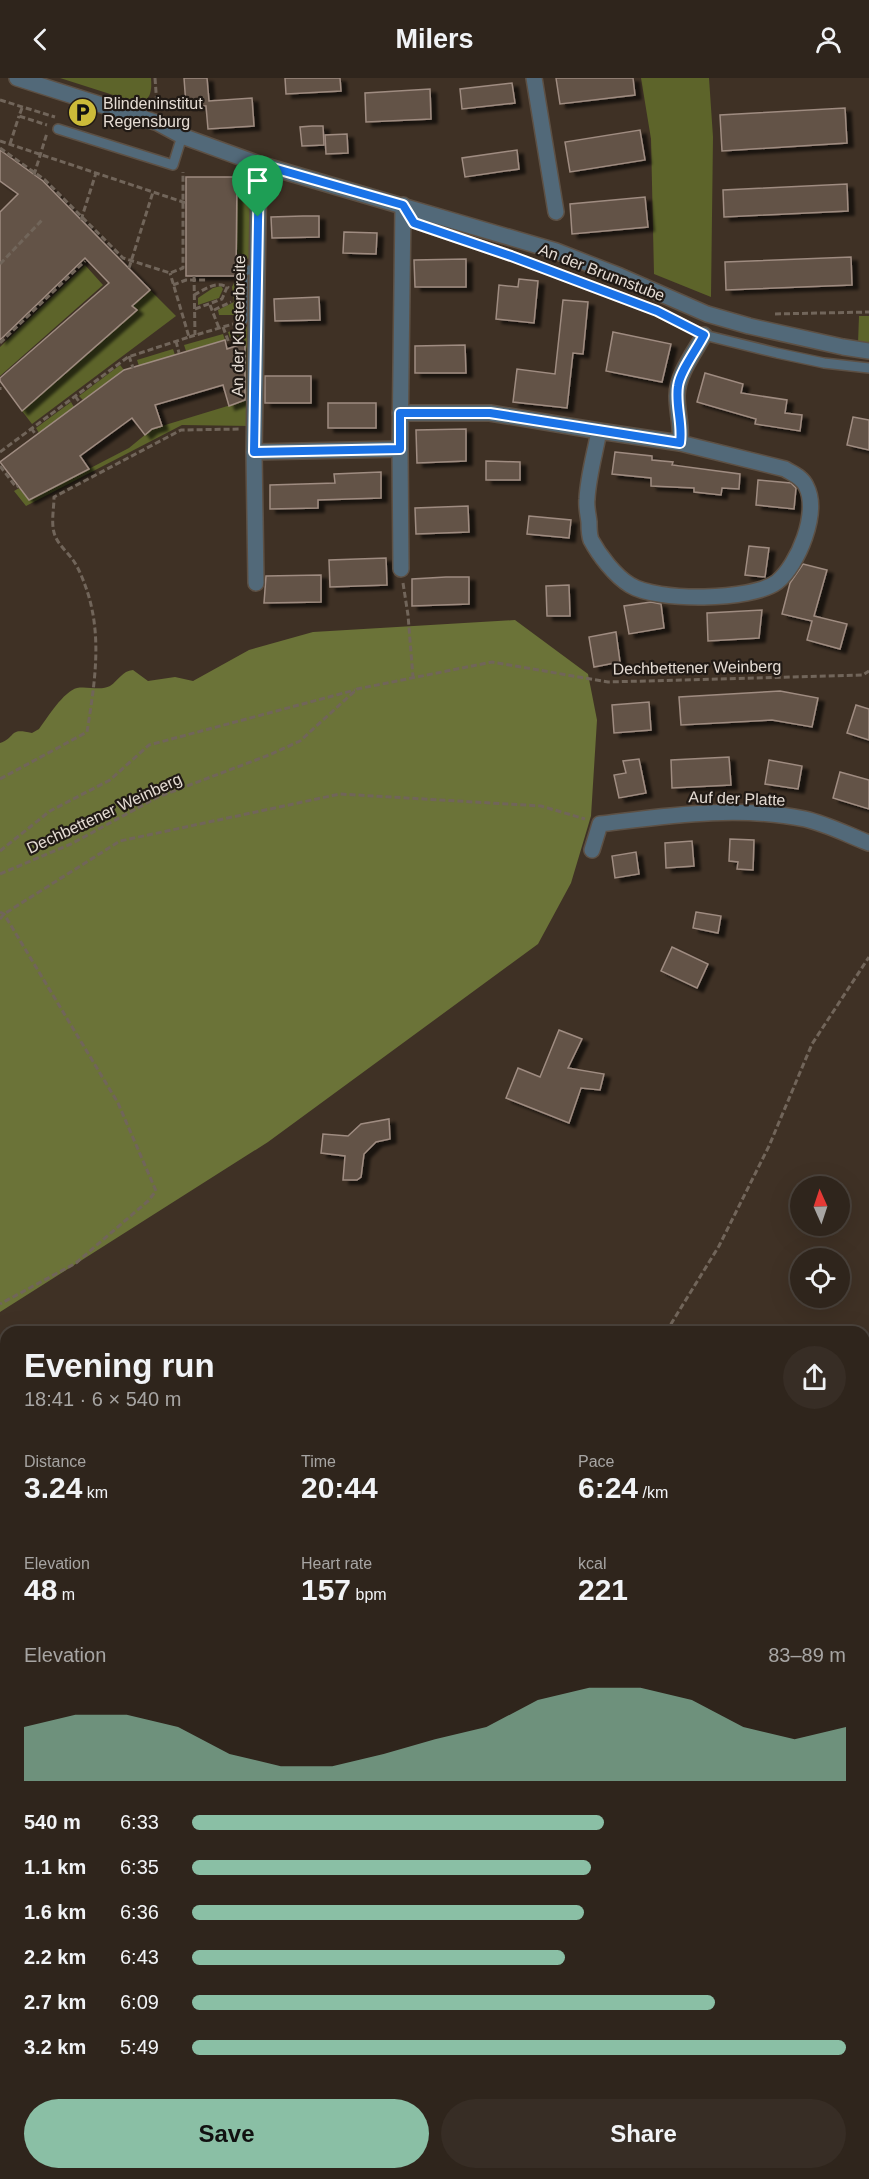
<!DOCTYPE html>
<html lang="en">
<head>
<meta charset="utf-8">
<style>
	:root { --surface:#2f251c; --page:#372d25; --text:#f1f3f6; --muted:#a7a5a3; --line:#4a423b; --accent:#8abfa5 }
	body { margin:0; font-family:Arial,sans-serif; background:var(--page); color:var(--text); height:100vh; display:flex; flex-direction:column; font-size:22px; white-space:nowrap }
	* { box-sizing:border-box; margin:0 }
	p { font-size:20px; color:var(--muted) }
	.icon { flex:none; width:33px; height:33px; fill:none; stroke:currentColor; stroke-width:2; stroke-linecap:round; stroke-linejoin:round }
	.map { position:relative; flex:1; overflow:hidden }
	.drawer { position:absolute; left:0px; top:1248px; width:870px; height:854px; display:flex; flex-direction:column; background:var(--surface); border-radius:18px 18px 0 0; box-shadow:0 6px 24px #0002,0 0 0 2px var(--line) }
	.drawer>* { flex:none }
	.needle { width:39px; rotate:357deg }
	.fabs { position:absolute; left:790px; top:1098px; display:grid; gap:12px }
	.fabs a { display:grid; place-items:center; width:60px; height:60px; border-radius:50%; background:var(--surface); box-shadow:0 6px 24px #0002,0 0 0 2px var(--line); font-size:30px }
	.pin { position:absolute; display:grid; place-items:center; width:51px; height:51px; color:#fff; margin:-62px -26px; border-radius:50% 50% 50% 0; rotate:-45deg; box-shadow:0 0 6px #0007 }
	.pin .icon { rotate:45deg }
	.round { display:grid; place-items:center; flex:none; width:63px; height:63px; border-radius:32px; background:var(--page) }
	.overview { display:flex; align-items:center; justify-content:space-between; height:102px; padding:0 24px }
	h1 { font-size:33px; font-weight:600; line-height:45px }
	.stats { display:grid; grid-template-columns:repeat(3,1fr); gap:9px; height:102px; padding:6px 24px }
	.stats div { display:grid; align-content:center }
	.stats b { font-size:30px; font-weight:600 }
	.stats small { font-size:16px; font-weight:400 }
	.stats p { font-size:16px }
	.chart { height:168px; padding:12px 24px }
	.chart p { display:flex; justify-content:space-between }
	.chart svg { width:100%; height:108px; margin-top:6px; fill:var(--accent); opacity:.7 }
	.primary-button { display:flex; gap:12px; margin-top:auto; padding:12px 24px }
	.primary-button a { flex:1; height:69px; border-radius:36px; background:var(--accent); color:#111; font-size:24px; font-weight:600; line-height:69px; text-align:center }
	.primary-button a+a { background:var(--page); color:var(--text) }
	ul { padding:0 24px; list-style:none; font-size:20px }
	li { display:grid; grid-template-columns:96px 72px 1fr; align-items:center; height:45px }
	li i { height:15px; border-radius:8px; background:var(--accent) }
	header { display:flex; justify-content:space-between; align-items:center; height:78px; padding:0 24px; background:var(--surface); font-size:27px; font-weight:600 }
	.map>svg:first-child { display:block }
	.green { fill:#5d642a }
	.forest { fill:#6b7338 }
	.building { fill:#635247; stroke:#9f8c81; stroke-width:1.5; filter:url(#shadow) }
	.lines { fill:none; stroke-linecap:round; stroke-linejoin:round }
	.lane-casing { stroke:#5d5044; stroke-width:12 }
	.street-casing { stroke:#5d5044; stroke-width:18 }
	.path { stroke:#71655a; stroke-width:3; stroke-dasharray:6 3; stroke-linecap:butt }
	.lane { stroke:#526979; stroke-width:9 }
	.street { stroke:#526979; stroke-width:15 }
	.route-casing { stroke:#fff; stroke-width:12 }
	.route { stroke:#1a73e8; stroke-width:8 }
	.labels { text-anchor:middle; stroke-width:4.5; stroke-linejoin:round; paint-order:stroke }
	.poi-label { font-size:16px; fill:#e5dcd4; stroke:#211a15; text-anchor:start }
	.street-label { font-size:16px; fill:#e5dcd4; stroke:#211a15 }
</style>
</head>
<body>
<header><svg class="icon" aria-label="back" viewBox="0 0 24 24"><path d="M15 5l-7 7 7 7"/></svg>Milers<svg class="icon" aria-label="person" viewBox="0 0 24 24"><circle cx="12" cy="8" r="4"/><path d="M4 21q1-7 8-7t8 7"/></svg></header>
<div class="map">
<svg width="869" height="2101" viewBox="0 0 869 2101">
	<defs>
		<filter id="shadow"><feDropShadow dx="6" dy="4" stdDeviation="1.5" flood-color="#0009"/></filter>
	</defs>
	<rect width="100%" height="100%" fill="#3f3125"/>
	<g class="green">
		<path d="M60,0h91c1,13 0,25 -16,24z"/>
		<path d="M641,0h68l4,59 -2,160 -57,-23 -3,-135z"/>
		<path d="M237,99h16l-1,79 -8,6 -7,-1z"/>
		<path d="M85,187l18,20 -103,91v-29z"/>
		<path d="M237,199v38h-18l-1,-5 16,-8 -2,-15z"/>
		<path d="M221,208l2,3 -4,9 -21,7v-7l15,-10z"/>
		<path d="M150,212l26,26 -144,108 -10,-13 114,-101 -4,-4z"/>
		<path d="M859,238h10v29l-11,-1z"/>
		<path d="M251,247v101l-69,-1 -156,81 -12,-15 5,-3 10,12 100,-52 23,-19 92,-28 1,-57 -8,2v-10l-7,2 -2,-6z"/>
		<path d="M223,256l2,6 -39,11 -2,-6z"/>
		<path d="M173,271l2,6 -36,11 -2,-6z"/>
		<path d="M120,287l4,5 -41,30 -4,-4z"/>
		<path d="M71,324l3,5 -35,26 -3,-5z"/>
		<path d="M869,2028v73h-81l7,-5h69v-63z"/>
	</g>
	<path class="forest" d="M515,542l73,54 9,46 -6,96 -20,67 -33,61 -270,198 -268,170v-569c17,-6 8,-16 32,-10l7,-4c8,-11 25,-38 38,-41 10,-2 24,3 33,-2 9,-6 12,-15 23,-16l15,11 27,-4 18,4 56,-31 64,-18z"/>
	<g class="building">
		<path d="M184,0h23l2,23 43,-3 2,28 -46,3 -2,-23 -20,-1z"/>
		<path d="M285,0h55l1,13 -55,3z"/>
		<path d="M556,0h77l2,17 -75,9z"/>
		<path d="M512,5l3,20 -53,6 -2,-20z"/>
		<path d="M430,11l1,30 -65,3 -1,-29z"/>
		<path d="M845,30l2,35 -125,8 -2,-36z"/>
		<path d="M312,48h11l1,19 -22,1 -2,-19z"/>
		<path d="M640,52l5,30 -75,12 -5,-30z"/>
		<path d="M347,56l1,19 -22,1 -1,-19z"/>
		<path d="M0,72l43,31 107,109 -18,16 5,4 -115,101 -22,-30v-3l109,-95 -24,-25 -85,82v-128l18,-18 -18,-13z"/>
		<path d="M517,72l2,19 -54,8 -3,-19z"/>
		<path d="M186,99h51l-1,99h-50z"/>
		<path d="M847,106l1,27 -124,6 -1,-27z"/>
		<path d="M645,119l3,30 -76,7 -2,-30z"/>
		<path d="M303,138h16v21l-47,1 -1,-21z"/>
		<path d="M344,154l33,1 -1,21 -33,-1z"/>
		<path d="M851,179l1,28 -126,5 -1,-28z"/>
		<path d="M466,181v28h-51l-1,-27z"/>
		<path d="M519,201l19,2 -4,42 -38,-4 3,-34 19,2z"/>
		<path d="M319,219l1,23 -45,1 -1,-22z"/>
		<path d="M563,222l25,2 -5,52 -10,-1 -6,55 -54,-6 4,-33 38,5z"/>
		<path d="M613,254l58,12 -9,38 -56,-11z"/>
		<path d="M225,262l2,9 18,-6v57l-16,6 -6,-21 -68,20 7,21 -10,3 -7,6 -13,-17 -52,38 9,13 -60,31 -29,-38 124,-92z"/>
		<path d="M465,267l1,28h-51v-27z"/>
		<path d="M705,295l38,11 -2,9 46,7 -2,13 17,2 -2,16 -45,-7 1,-5 -59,-17z"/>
		<rect x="265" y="298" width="46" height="27"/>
		<rect x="328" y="325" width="48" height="25"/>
		<path d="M853,339l16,3v30l-22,-5z"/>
		<path d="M466,351v32l-49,2 -1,-33z"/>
		<path d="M615,374l37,4v4l21,2 -1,3 68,9 -1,15 -17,-1 -1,7 -27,-3v-4l-43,-2v-8l-39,-4z"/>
		<path d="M486,383l34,1v18h-34z"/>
		<path d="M381,394v26l-63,2v8l-48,1v-24l65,-2 -1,-9z"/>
		<path d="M758,402l33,3 5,5 -2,21 -38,-4z"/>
		<path d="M468,428l1,26 -53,2 -1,-26z"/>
		<path d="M529,438l42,4 -2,18 -42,-4z"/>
		<path d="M749,468l20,2 -4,29 -20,-2z"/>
		<path d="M386,480l1,27 -57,2 -1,-27z"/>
		<path d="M803,486l24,6 -13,46 33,8 -7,25 -33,-9 5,-19 -30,-7 8,-31z"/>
		<path d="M321,497v27l-57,1 2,-27z"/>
		<path d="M446,499h23v27l-57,2v-27z"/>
		<path d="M569,507l1,31h-23l-1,-30z"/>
		<path d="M651,524l10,2 3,24 -35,6 -5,-28z"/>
		<path d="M762,532l-3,28 -51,3 -1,-28z"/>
		<path d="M616,554l4,30 -26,5 -5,-30z"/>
		<path d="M780,613l38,7 -6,29 -40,-7 -91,5 -2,-28z"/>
		<path d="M649,624l2,28 -37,3 -2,-28z"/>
		<path d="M856,627l13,4v31l-22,-7z"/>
		<path d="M729,679l2,28 -59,3 -1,-28z"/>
		<path d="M639,681l7,34 -27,5 -5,-23 12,-2 -3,-12z"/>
		<path d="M769,682l33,6 -4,23 -33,-5z"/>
		<path d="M840,694l29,8v29l-36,-11z"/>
		<path d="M730,761l24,1 -1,30 -16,-1 1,-7 -9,-1z"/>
		<path d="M692,763l2,25 -28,2 -1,-25z"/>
		<path d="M636,774l3,22 -24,4 -3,-22z"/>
		<path d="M696,834l25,4 -3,17 -25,-5z"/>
		<path d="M672,869l36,17 -11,24 -36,-17z"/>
		<path d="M559,952l23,9 -14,29 36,6 -4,16 -19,-2 -12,35 -63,-25 12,-30 22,9z"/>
		<path d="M389,1041l1,20 -14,3 -12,12 -3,23 -4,3h-14l2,-24 -24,-3 2,-19 25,2 13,-12z"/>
	</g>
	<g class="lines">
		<defs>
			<g id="lane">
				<path d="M58,51l115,36 9,-29"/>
				<path d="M404,129l10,16 97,33 146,55 47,24 73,18 47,10 45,5"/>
				<path d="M243,242v-50h14"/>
				<path d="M864,1524l5,-5"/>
				<path d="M864,1800l5,2"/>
				<path d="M864,1966l5,-4"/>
				<path d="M710,2101l8,-5"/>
			</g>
			<g id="street">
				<path d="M17,0l141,45 24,13 77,28 297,87 64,25 87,38 42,12 94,21 26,4"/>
				<path d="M534,0l22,134"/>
				<path d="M259,86l-5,288 146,-3"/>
				<path d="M400,335h90l109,18"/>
				<path d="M680,365l-81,-12c-4,22 -11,46 -12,68 -1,7 1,15 2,23 0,5 0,13 2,18 8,15 24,36 39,45 27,17 121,16 147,-3 21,-17 43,-70 29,-96 -4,-9 -13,-12 -21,-17l-105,-26c2,-16 -3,-31 -3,-47 0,-21 17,-43 27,-61"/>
				<path d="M254,374l2,131"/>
				<path d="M401,491l-1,-120 3,-244"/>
				<path d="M592,772l8,-26c67,-8 137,-19 205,-5 22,5 43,16 64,24"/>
			</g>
		</defs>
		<use href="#lane" class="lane-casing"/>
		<use href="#street" class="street-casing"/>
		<g class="path">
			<path d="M155,0l2,28"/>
			<path d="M0,22l55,17"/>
			<path d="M22,30l-3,8 28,9"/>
			<path d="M0,63l186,62"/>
			<path d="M10,66l9,-28"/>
			<path d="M0,70l45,32 78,78 47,15 13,-5v-96"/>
			<path d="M34,97l13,-42"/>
			<path d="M81,142l15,-47"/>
			<path d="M0,186l43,-45"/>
			<path d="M129,190l24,-76"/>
			<path d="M194,198l1,59"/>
			<path d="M173,207l13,-5h22"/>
			<path d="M194,217c11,-6 23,-15 35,-7"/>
			<path d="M210,227l9,23"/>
			<path d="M195,231l27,-10 6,-14"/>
			<path d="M214,232l17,-8"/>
			<path d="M775,236l94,-2"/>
			<path d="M223,249l6,16"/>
			<path d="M189,259l44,-13"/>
			<path d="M176,263l3,12"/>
			<path d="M0,265l85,-82"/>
			<path d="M129,278l4,12"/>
			<path d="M0,309v3"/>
			<path d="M75,318l5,7"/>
			<path d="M31,350l5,7"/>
			<path d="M0,374l128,-95 61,-20 -19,-64"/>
			<path d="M0,388l16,21 2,-1"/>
			<path d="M403,505l5,32 5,62"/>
			<path d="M0,701l87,-47c8,-50 16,-99 -2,-147 -3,-8 -7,-18 -12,-25 -5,-7 -13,-14 -17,-22 -6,-12 -2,-28 -2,-41l127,-67 59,-1"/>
			<path d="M0,773l50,-40 60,-31 39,-35 206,-55"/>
			<path d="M0,796l71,-30 87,-47 111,-42 31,-14 57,-52 135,-27 116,20 255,-7 6,-4"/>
			<path d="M0,834l4,2 114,189 38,88 -8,10 -72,62 -76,41"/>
			<path d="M0,841l4,-5 116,-73 220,-47 201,12 44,13"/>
			<path d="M666,1254l53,-86 50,-100 43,-102 57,-87"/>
			<path d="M864,2021l5,-5"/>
			<path d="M778,2101l6,-5"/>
		</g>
		<use href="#lane" class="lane"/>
		<use href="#street" class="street"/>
	</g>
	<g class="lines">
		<defs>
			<path id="route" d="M259,86l144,41 11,18 97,33 146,55 47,24c-7,14 -24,36 -26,51 -3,19 5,38 2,57l-190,-30h-90v36l-146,3z"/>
		</defs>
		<use href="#route" class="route-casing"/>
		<use href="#route" class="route"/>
	</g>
	<defs>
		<symbol id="parking-disc" viewBox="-11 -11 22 22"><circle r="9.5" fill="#cbba39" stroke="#211a15"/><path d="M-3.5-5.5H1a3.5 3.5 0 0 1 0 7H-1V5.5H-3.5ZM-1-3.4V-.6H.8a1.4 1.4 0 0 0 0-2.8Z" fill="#111"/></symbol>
	</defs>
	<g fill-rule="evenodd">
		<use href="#parking-disc" x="66" y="18" width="33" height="33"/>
	</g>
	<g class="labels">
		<g class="poi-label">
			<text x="103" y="31">Blindeninstitut<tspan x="103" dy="18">Regensburg</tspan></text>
		</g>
		<g class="street-label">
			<text transform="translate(602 194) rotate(21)" y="6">An der Brunnstube</text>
			<text transform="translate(238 248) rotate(-89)" y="6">An der Klosterbreite</text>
			<text transform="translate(697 589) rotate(-1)" y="6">Dechbettener Weinberg</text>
			<text transform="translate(737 720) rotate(2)" y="6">Auf der Platte</text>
			<text transform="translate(104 735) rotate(-25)" y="6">Dechbettener Weinberg</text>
		</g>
	</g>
</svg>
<div class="fabs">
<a><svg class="needle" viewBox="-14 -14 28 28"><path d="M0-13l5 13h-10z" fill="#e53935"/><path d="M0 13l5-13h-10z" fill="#a7a5a3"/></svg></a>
<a><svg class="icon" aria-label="locate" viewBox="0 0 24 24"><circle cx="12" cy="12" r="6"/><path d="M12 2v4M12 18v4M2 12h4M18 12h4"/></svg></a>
</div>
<div class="pin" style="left:258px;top:139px;background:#1e9e55"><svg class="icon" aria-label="arrive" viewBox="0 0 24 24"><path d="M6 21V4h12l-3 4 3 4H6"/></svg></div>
<section class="drawer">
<div class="overview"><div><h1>Evening run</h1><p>18:41 · 6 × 540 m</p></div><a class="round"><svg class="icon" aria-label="share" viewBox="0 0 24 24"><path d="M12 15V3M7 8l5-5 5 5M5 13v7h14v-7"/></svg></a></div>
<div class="stats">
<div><p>Distance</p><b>3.24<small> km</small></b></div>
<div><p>Time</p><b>20:44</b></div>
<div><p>Pace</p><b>6:24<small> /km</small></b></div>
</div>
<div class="stats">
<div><p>Elevation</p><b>48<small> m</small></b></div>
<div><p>Heart rate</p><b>157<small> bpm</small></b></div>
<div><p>kcal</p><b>221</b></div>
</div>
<div class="chart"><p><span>Elevation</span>83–89 m</p>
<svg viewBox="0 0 160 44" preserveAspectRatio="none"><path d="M0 44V22L10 17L20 17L30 22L40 33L50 38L60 38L70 33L80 27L90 22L100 11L110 6L120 6L130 11L140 22L150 27L160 22V44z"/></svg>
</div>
<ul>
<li><b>540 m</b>6:33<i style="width:63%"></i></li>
<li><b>1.1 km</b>6:35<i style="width:61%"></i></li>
<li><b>1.6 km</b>6:36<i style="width:60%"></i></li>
<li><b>2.2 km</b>6:43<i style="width:57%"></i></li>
<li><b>2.7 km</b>6:09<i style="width:80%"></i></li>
<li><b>3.2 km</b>5:49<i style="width:100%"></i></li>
</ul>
<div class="primary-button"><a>Save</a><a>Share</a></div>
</section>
</div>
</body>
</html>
